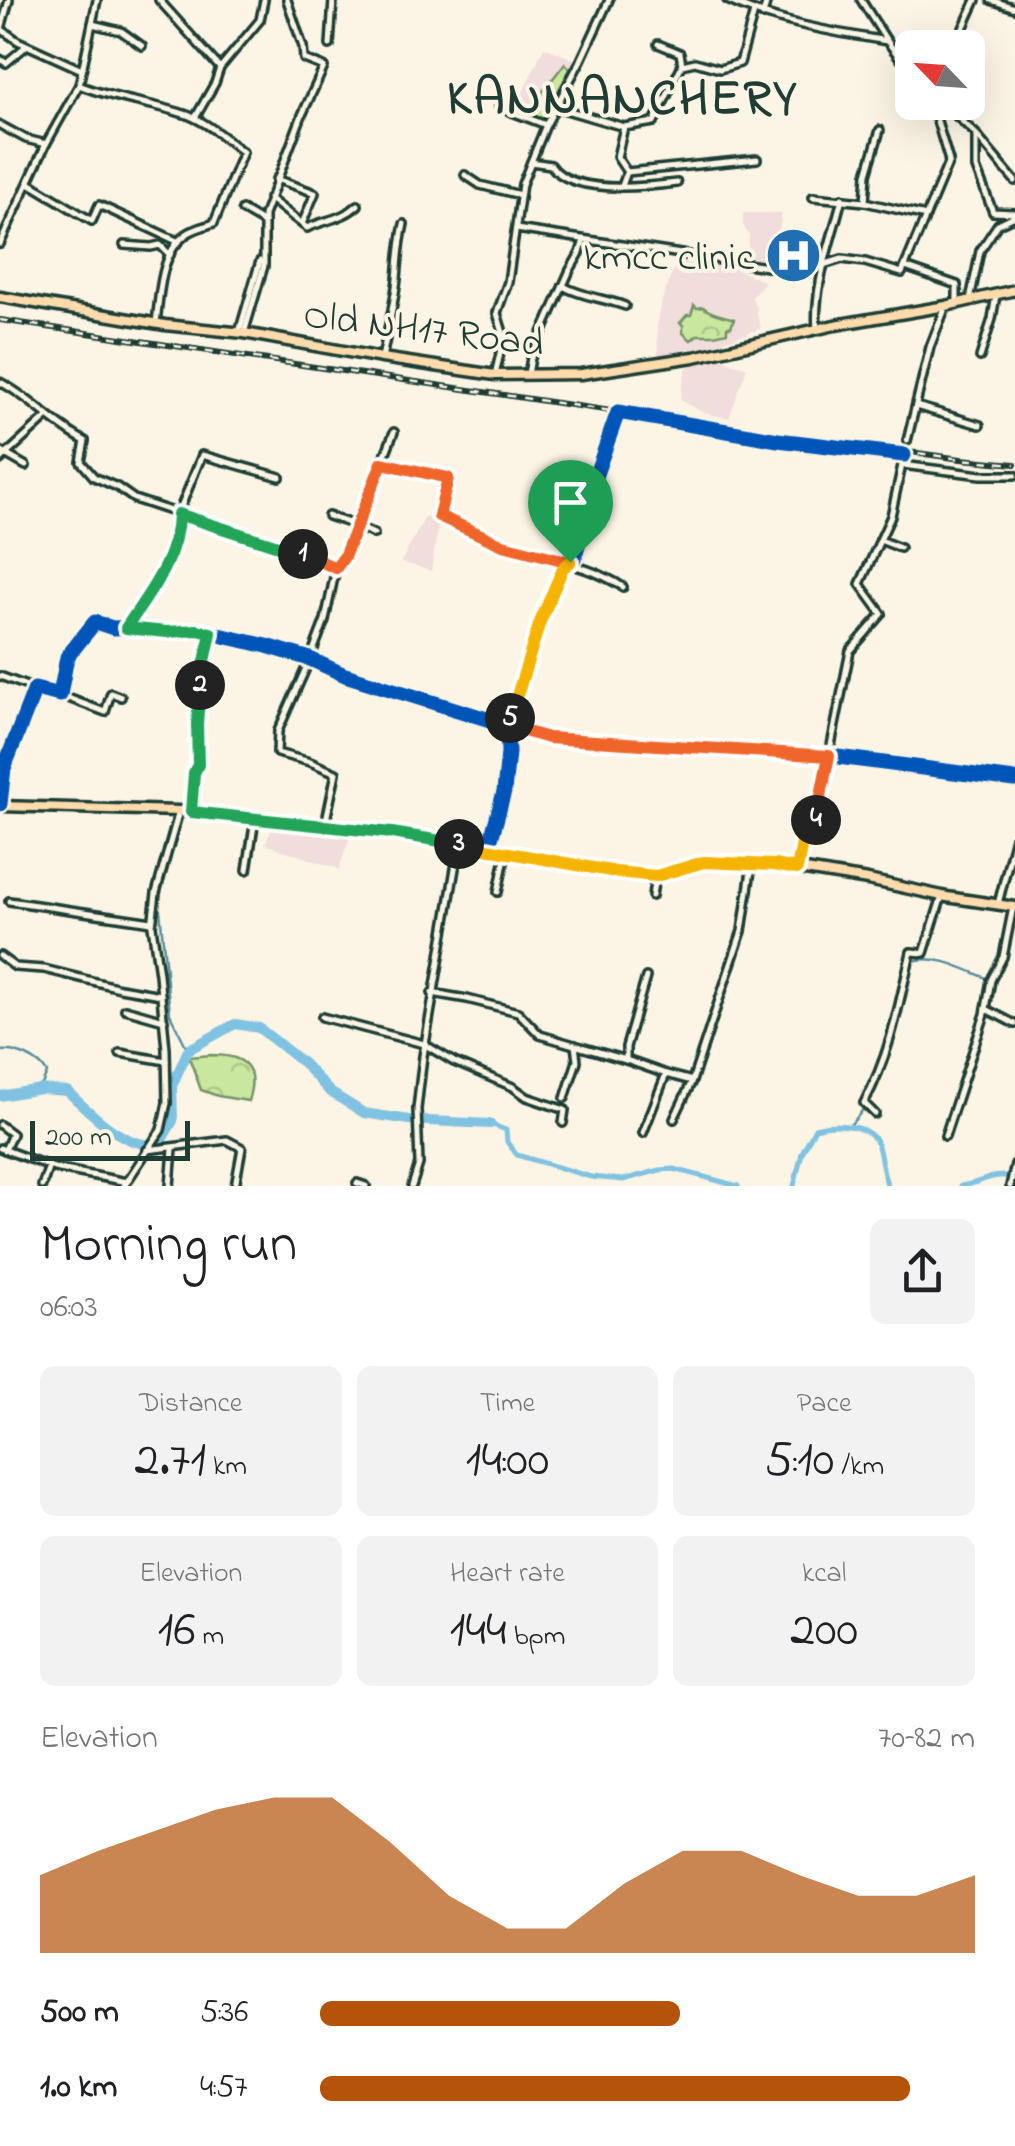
<!DOCTYPE html>
<html lang="en">
<head>
<meta charset="utf-8">
<style>
	:root { --surface:#fff; --page:#f2f2f2; --text:#202124; --muted:#757577; --accent:#b45309 }
	body { margin:0; font-family:"Indie Flower",sans-serif; background:var(--page); color:var(--text); height:100vh; display:flex; flex-direction:column; font-size:38px; white-space:nowrap }
	* { box-sizing:border-box; margin:0 }
	p { font-size:32px; color:var(--muted) }
	.icon { flex:none; width:55px; height:55px; fill:none; stroke:currentColor; stroke-width:2; stroke-linecap:round; stroke-linejoin:round }
	.map { position:relative; height:1186px; overflow:hidden }
	.sheet { display:flex; flex-direction:column; background:var(--surface); flex:1 }
	.sheet>* { flex:none }
	.needle { width:65px; rotate:295deg }
	.buttons { position:absolute; left:895px; top:30px; display:grid; gap:20px }
	.buttons a { display:grid; place-items:center; width:90px; height:90px; border-radius:15px; background:var(--surface); box-shadow:0 10px 40px #0002; font-size:50px }
	.scale { position:absolute; left:30px; bottom:25px; width:160px; box-sizing:border-box; padding-left:10px; border:5px solid #1f3d34; border-top:0; font-size:28px; line-height:35px; white-space:nowrap; color:#1f3d34; -webkit-text-stroke:8px #fcf5e5; paint-order:stroke }
	.pin { position:absolute; display:grid; place-items:center; width:85px; height:85px; color:#fff; margin:-102px -42px; border-radius:50% 50% 50% 0; rotate:-45deg; box-shadow:0 0 10px #0007 }
	.pin .icon { rotate:45deg }
	.km { position:absolute; width:50px; height:50px; margin:-25px; border-radius:50%; background:#222; color:#fff; font-size:28px; line-height:50px; text-align:center }
	.round { display:grid; place-items:center; flex:none; width:105px; height:105px; border-radius:15px; background:var(--page) }
	.headline { display:flex; align-items:center; justify-content:space-between; height:170px; padding:0 40px }
	h1 { font-size:55px; font-weight:600; line-height:75px }
	.stats { display:grid; grid-template-columns:repeat(3,1fr); gap:15px; height:170px; padding:10px 40px }
	.stats div { display:grid; align-content:center; border-radius:15px; background:var(--page); text-align:center }
	.stats b { font-size:50px; font-weight:600 }
	.stats small { font-size:28px; font-weight:400 }
	.stats p { font-size:28px }
	.chart { height:280px; padding:20px 40px }
	.chart p { display:flex; justify-content:space-between }
	.chart svg { width:100%; height:180px; margin-top:10px; fill:var(--accent); opacity:.7 }
	ul { padding:0 40px; list-style:none; font-size:32px }
	li { display:grid; grid-template-columns:160px 120px 1fr; align-items:center; height:75px }
	li i { height:25px; border-radius:12px; background:var(--accent) }
	.map>svg:first-child { display:block }
	.built { fill:#f1dddb }
	.forest { fill:url(#forest-crowns); stroke:#749269; stroke-width:2.5 }
	.lines { fill:none; stroke-linecap:round; stroke-linejoin:round }
	.stream { stroke:#598d9c; stroke-width:2.5 }
	.canal { stroke:#80c2e1; stroke-width:5 }
	.river { stroke:#80c2e1; stroke-width:10 }
	.minor-tunnel { stroke:#d0d0c2; stroke-width:5; stroke-dasharray:5 2.5; stroke-linecap:butt }
	.minor-casing { stroke:#1f3d34; stroke-width:12 }
	.major-casing { stroke:#1f3d34; stroke-width:15 }
	.minor { stroke:#fcf5e5; stroke-width:5 }
	.major { stroke:#fedbac; stroke-width:8 }
	.rail-casing { stroke:#1f3d34; stroke-width:6 }
	.rail { stroke:#fcf5e5; stroke-width:2.5; stroke-dasharray:8; stroke-linecap:butt }
	.cycleway-casing { stroke:#fcf5e5; stroke-width:21 }
	.cycleway { stroke:#0057b8; stroke-width:15 }
	.split-1-casing { stroke:#fff; stroke-width:20 }
	.split-2-casing { stroke:#fff; stroke-width:20 }
	.split-3-casing { stroke:#fff; stroke-width:20 }
	.split-4-casing { stroke:#fff; stroke-width:20 }
	.split-5-casing { stroke:#fff; stroke-width:20 }
	.split-6-casing { stroke:#fff; stroke-width:20 }
	.split-1 { stroke:#f0652b; stroke-width:12 }
	.split-2 { stroke:#22a559; stroke-width:12 }
	.split-3 { stroke:#22a559; stroke-width:12 }
	.split-4 { stroke:#f5b400; stroke-width:12 }
	.split-5 { stroke:#f0652b; stroke-width:12 }
	.split-6 { stroke:#f5b400; stroke-width:12 }
	.labels { text-anchor:middle; stroke-width:8; stroke-linejoin:round; paint-order:stroke }
	.poi-label { font-size:40px; fill:#1f3d34; stroke:#fcf5e5; text-anchor:end }
	.street-label { font-size:40px; fill:#1f3d34; stroke:#fcf5e5 }
	.district-label { font-size:50px; font-weight:bold; letter-spacing:2.5px; fill:#1f3d34; stroke:#fcf5e5 }
</style>
</head>
<body>
<div class="map">
<svg width="1015" height="1186" viewBox="0 0 1015 1186">
	<defs>
		<pattern id="forest-crowns" width="20" height="18" patternUnits="userSpaceOnUse" patternTransform="scale(2.5)"><rect width="20" height="18" fill="#cae79e"/><path d="M2 6a3 3 0 1 1 6 0M12 15a3 3 0 1 1 6 0" fill="none" stroke="#adc789"/></pattern>
	</defs>
	<rect width="100%" height="100%" fill="#fcf5e5"/>
	<filter id="ink" filterUnits="userSpaceOnUse"><feTurbulence type="fractalNoise" baseFrequency=".01" numOctaves="2"/><feDisplacementMap in="SourceGraphic" scale="20" xChannelSelector="R" yChannelSelector="G"/><feConvolveMatrix kernelMatrix="1 2 1 2 8 2 1 2 1" color-interpolation-filters="sRGB"/></filter>
	<g filter="url(#ink)">
		<g class="built">
			<path d="M544,47l34,14 -33,63 -30,-15z"/>
			<path d="M743,213h39l-7,44 -14,4 -14,-5 2,-20 -6,-11z"/>
			<path d="M685,258l45,8 35,16 -13,15 3,9 3,1 -2,4 5,17 -13,5 -1,3 -2,-2 -26,9 -61,15 -1,-32 5,-26 14,-38z"/>
			<path d="M713,356l34,12 -18,50 -26,-5 -23,-14 6,-31z"/>
			<path d="M425,517l14,5 -8,49 -30,-9z"/>
			<path d="M275,822l76,12 -12,35 -74,-25z"/>
		</g>
		<g class="forest">
			<path d="M565,63l5,6 -28,52 -10,-5 9,-22z"/>
			<path d="M694,305l3,3 6,-1c9,8 20,8 31,12l-3,8h-4v5l-13,3h-17l-6,5 -8,-7v-8l-3,-2 7,-8h4z"/>
			<path d="M211,1055c33,0 48,11 37,46l-30,-5 -17,-6 -12,-33z"/>
		</g>
		<g class="lines">
			<g class="stream">
				<path d="M160,910l10,104 18,36"/>
				<path d="M0,1051c16,-2 39,8 47,22l-7,16"/>
				<path d="M850,1125c42,-43 48,-108 63,-164 25,-7 53,9 76,18"/>
			</g>
			<g class="canal">
				<path d="M490,1124l16,6 1,12 10,13 74,22 32,3 37,-10 14,-1 64,17"/>
				<path d="M794,1186l8,-33 13,-25c19,-6 57,-4 63,18 4,14 4,27 10,40"/>
				<path d="M961,1186c19,-2 33,-15 54,-8"/>
			</g>
			<path class="river" d="M0,1096l40,-7 27,2c22,20 61,62 93,52l13,-22 -1,-35 16,-36 47,-26 24,4 44,35 27,29 34,21 45,7 81,4"/>
			<path class="minor-tunnel" d="M902,465l5,-24"/>
			<defs>
				<g id="minor">
					<path d="M9,0l-8,29 17,12 64,29"/>
					<path d="M159,0l61,68"/>
					<path d="M727,0c50,23 105,32 160,41"/>
					<path d="M861,0l26,41 25,33"/>
					<path d="M991,0l24,8"/>
					<path d="M763,15l4,-15"/>
					<path d="M92,24l29,7 21,15"/>
					<path d="M658,44l22,9 2,12"/>
					<path d="M330,45l3,-45"/>
					<path d="M954,48l22,-48"/>
					<path d="M0,59l6,4 19,-16"/>
					<path d="M79,85c33,14 68,17 102,28 23,6 43,25 62,39l-29,71c-8,3 -17,5 -24,9 -30,17 -30,61 -34,91"/>
					<path d="M941,102l35,32v34l17,44 22,1"/>
					<path d="M499,107l47,18"/>
					<path d="M556,107l68,20"/>
					<path d="M195,118l20,-35 5,-15 40,-48 4,-20"/>
					<path d="M0,125l26,14 20,5"/>
					<path d="M978,137l37,44"/>
					<path d="M531,162l20,3c19,30 95,22 126,18"/>
					<path d="M627,172l-10,-15 7,-30 30,-5 28,-57 13,-3 25,7 20,-6 14,-51"/>
					<path d="M465,175l15,10 40,10"/>
					<path d="M276,179l39,14 -13,31"/>
					<path d="M29,183l63,38 7,-16 80,37"/>
					<path d="M622,186l5,-14 130,-13"/>
					<path d="M813,197l52,5 61,14"/>
					<path d="M269,198l38,30c18,-8 36,-9 51,-23"/>
					<path d="M865,202l2,-28 13,-44"/>
					<path d="M242,210l22,13"/>
					<path d="M516,229l251,38 53,-1 22,-7 23,3 37,11 47,-112 -15,-50 1,-9"/>
					<path d="M0,244l46,-100 33,-59 18,-85"/>
					<path d="M124,245l27,2 9,-2 10,10"/>
					<path d="M905,267l52,18v17"/>
					<path d="M563,286c19,11 41,12 62,20"/>
					<path d="M970,300l10,-49 18,-27 17,-8"/>
					<path d="M817,329c-4,-43 15,-89 25,-131"/>
					<path d="M239,332l21,-71"/>
					<path d="M244,333l20,-67v-51l38,-100 22,-48 -20,-8 -1,-12 -16,-47"/>
					<path d="M980,357l12,-38 4,-24"/>
					<path d="M382,358c5,-26 12,-52 15,-79 2,-21 2,-33 7,-55"/>
					<path d="M528,374l3,-16 39,-88 10,-17 4,-13"/>
					<path d="M495,375l9,-39 -7,-23 11,-31 14,-98 24,-59 35,-65 28,-60"/>
					<path d="M0,382c31,16 54,43 85,59l-4,21 13,15 23,10 17,12 170,56 32,13"/>
					<path d="M916,406l64,19"/>
					<path d="M907,441l23,-94 16,-41"/>
					<path d="M0,451l26,15"/>
					<path d="M0,460l48,-44"/>
					<path d="M382,463l66,16 -9,36c21,10 43,22 65,30 42,17 78,16 119,42"/>
					<path d="M328,516l24,8 22,10"/>
					<path d="M880,540l20,8"/>
					<path d="M126,628l38,-59 14,-38v-17l24,-59 78,22"/>
					<path d="M0,676l35,13"/>
					<path d="M60,695l45,17 6,-19 10,4"/>
					<path d="M0,804l4,-36 31,-79 25,6 7,-38 28,-35 18,6 23,-1 31,4 30,-1 70,16 43,13 35,16 203,63 156,11 103,4 208,27"/>
					<path d="M191,812l4,-39 3,-8 1,-70 12,-62"/>
					<path d="M325,825l11,-52 -26,-11 -33,-9 1,-22 32,-72 15,-39 11,-52 9,-11 49,-125"/>
					<path d="M488,850l16,-58 4,-39 -1,-28 33,-102 23,-55 12,-10 15,-67 28,-79 160,28 126,15"/>
					<path d="M797,869l6,-31 11,-8 36,-179 32,-37 -22,-30 31,-68 11,-51 79,10h34"/>
					<path d="M247,870l8,-51"/>
					<path d="M498,892l8,-39"/>
					<path d="M652,896l3,-20"/>
					<path d="M9,901l143,21"/>
					<path d="M998,904l17,-67"/>
					<path d="M0,956l15,11 29,2 76,19 41,7"/>
					<path d="M432,993l35,6 51,13 22,23 86,25"/>
					<path d="M125,1009l39,11"/>
					<path d="M986,1009l29,15"/>
					<path d="M322,1017l102,27 30,18 59,25 14,10 38,13 -2,13"/>
					<path d="M120,1053l46,8"/>
					<path d="M666,1074l26,7 -18,38"/>
					<path d="M692,1081l50,-150 10,-67"/>
					<path d="M565,1098l12,-37 -2,-16"/>
					<path d="M875,1114l-11,-11c26,-48 35,-98 47,-151l13,1 18,-57"/>
					<path d="M0,1125l12,9 -7,16"/>
					<path d="M643,1133l23,-59 -40,-14v-13l20,-70"/>
					<path d="M945,1136l40,-122 6,-34 12,-23 10,-50"/>
					<path d="M0,1148l54,20 73,14"/>
					<path d="M147,1150l80,-10 15,8 -7,38"/>
					<path d="M357,1183l9,3"/>
					<path d="M42,1186l7,-20"/>
					<path d="M124,1186l37,-56 6,-27 -1,-54 -7,-75 -7,-48 4,-33 23,-82"/>
					<path d="M170,1186l3,-37"/>
					<path d="M412,1186l7,-22 -2,-55 6,-53 36,-211"/>
					<path d="M1010,1186l5,-22"/>
				</g>
				<g id="major">
					<path d="M0,297l165,28 79,8 138,25 113,17 86,-1 113,-17 141,-32 111,-19 69,-16"/>
					<path d="M0,806l179,5 118,11 95,11 224,39 39,4 49,-14 70,3 94,15 79,17 68,10"/>
				</g>
			</defs>
			<use href="#minor" class="minor-casing"/>
			<use href="#major" class="major-casing"/>
			<use href="#minor" class="minor"/>
			<use href="#major" class="major"/>
			<defs>
				<path id="rail" d="M0,320l618,92 343,47 54,5"/>
			</defs>
			<use href="#rail" class="rail-casing"/>
			<use href="#rail" class="rail"/>
			<defs>
				<g id="cycleway">
					<path d="M0,804l4,-36 31,-79 25,6 7,-38 28,-35 18,6 23,-1 31,4 30,-1 70,16 43,13 35,16 203,63 156,11 103,4 208,27"/>
					<path d="M488,850l16,-58 4,-39 -1,-28 33,-102 23,-55 12,-10 15,-67 28,-79 160,28 126,15"/>
				</g>
			</defs>
			<use href="#cycleway" class="cycleway-casing"/>
			<use href="#cycleway" class="cycleway"/>
		</g>
	</g>
	<g class="lines" filter="url(#ink)">
		<defs>
			<path id="split-1" d="M303,554l33,14 8,-11 38,-94 66,15 -9,38 64,29 67,17"/>
			<path id="split-2" d="M200,685l11,-52 -14,-3 -30,2 -41,-4c23,-35 52,-70 52,-114l125,40"/>
			<path id="split-3" d="M200,685l-3,39 1,41 -4,8 -3,39 201,21 67,11"/>
			<path id="split-4" d="M459,844l157,28 40,4 48,-14 70,3 23,4 6,-31 11,-8 2,-10"/>
			<path id="split-5" d="M510,718l-3,8 41,12 281,18 -13,64"/>
			<path id="split-6" d="M510,718l30,-96 23,-54 7,-6"/>
		</defs>
		<use href="#split-1" class="split-1-casing"/>
		<use href="#split-2" class="split-2-casing"/>
		<use href="#split-3" class="split-3-casing"/>
		<use href="#split-4" class="split-4-casing"/>
		<use href="#split-5" class="split-5-casing"/>
		<use href="#split-6" class="split-6-casing"/>
		<use href="#split-1" class="split-1"/>
		<use href="#split-2" class="split-2"/>
		<use href="#split-3" class="split-3"/>
		<use href="#split-4" class="split-4"/>
		<use href="#split-5" class="split-5"/>
		<use href="#split-6" class="split-6"/>
	</g>
	<defs>
		<symbol id="hospital-disc" viewBox="-11 -11 22 22"><circle r="9.5" fill="#1f6fb2" stroke="#fcf5e5"/><path d="M-5-5h3v3.5h4V-5h3V5h-3V1.5h-4V5h-3Z" fill="#fff"/></symbol>
	</defs>
	<g fill-rule="evenodd">
		<use href="#hospital-disc" x="762" y="224" width="63" height="63"/>
	</g>
	<g class="labels">
		<g class="poi-label">
			<text x="754" y="269">kmcc clinic</text>
		</g>
		<g class="street-label">
			<text transform="translate(424 327) rotate(7)" y="14">Old NH17 Road</text>
		</g>
		<g class="district-label">
			<text x="623" y="113">KANNANCHERY</text>
		</g>
	</g>
</svg>
<div class="buttons">
<a><svg class="needle" viewBox="-14 -14 28 28"><path d="M0-13l5 13h-10z" fill="#e53935"/><path d="M0 13l5-13h-10z" fill="#757577"/></svg></a>
</div>
<div class="scale">200 m</div>
<div class="pin" style="left:570px;top:562px;background:#1e9e55"><svg class="icon" aria-label="arrive" viewBox="0 0 24 24"><path d="M6 21V4h12l-3 4 3 4H6"/></svg></div>
<b class="km" style="left:303px;top:554px">1</b>
<b class="km" style="left:200px;top:685px">2</b>
<b class="km" style="left:459px;top:844px">3</b>
<b class="km" style="left:816px;top:820px">4</b>
<b class="km" style="left:510px;top:718px">5</b>
</div>
<section class="sheet">
<div class="headline"><div><h1>Morning run</h1><p>06:03</p></div><a class="round"><svg class="icon" aria-label="share" viewBox="0 0 24 24"><path d="M12 15V3M7 8l5-5 5 5M5 13v7h14v-7"/></svg></a></div>
<div class="stats">
<div><p>Distance</p><b>2.71<small> km</small></b></div>
<div><p>Time</p><b>14:00</b></div>
<div><p>Pace</p><b>5:10<small> /km</small></b></div>
</div>
<div class="stats">
<div><p>Elevation</p><b>16<small> m</small></b></div>
<div><p>Heart rate</p><b>144<small> bpm</small></b></div>
<div><p>kcal</p><b>200</b></div>
</div>
<div class="chart"><p><span>Elevation</span>70–82 m</p>
<svg viewBox="0 0 160 44" preserveAspectRatio="none"><path d="M0 44V25L10 19L20 14L30 9L40 6L50 6L60 17L70 30L80 38L90 38L100 27L110 19L120 19L130 25L140 30L150 30L160 25V44z"/></svg>
</div>
<ul>
<li><b>500 m</b>5:36<i style="width:55%"></i></li>
<li><b>1.0 km</b>4:57<i style="width:90%"></i></li>
</ul>
</section>
</body>
</html>
